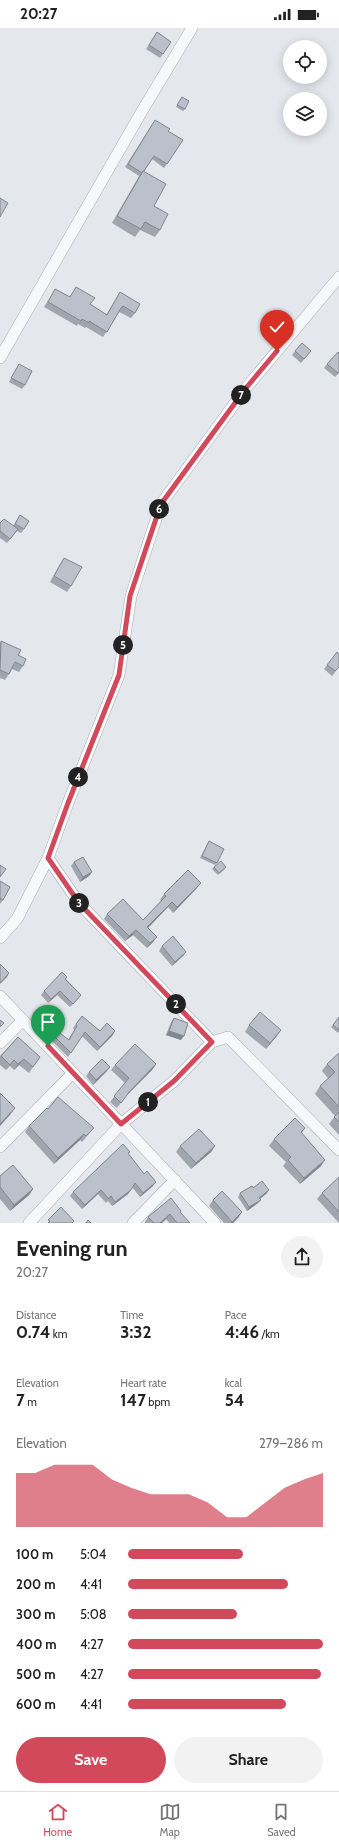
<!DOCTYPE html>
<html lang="en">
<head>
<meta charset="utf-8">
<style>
	:root { --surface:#fff; --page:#f2f2f2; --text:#222; --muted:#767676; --line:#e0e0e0; --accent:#d1495b }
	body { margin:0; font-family:Cabin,sans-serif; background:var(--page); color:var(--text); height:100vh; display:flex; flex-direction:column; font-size:15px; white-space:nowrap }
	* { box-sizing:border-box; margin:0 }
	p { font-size:13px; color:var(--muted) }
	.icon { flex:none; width:22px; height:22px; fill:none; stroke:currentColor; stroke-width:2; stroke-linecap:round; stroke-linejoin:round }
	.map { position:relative; height:1195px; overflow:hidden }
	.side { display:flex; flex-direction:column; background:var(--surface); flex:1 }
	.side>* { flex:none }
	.tools { position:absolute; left:283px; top:12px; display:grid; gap:8px }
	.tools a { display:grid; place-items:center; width:44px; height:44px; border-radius:50%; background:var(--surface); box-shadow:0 2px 10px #0003; font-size:20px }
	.pin { position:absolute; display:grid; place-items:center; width:34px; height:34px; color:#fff; margin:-41px -17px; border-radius:50% 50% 50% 0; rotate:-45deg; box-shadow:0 0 4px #0007 }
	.pin .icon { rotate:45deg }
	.km { position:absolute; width:20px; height:20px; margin:-10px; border-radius:50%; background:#222; color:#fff; font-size:11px; line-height:20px; text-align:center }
	.round { display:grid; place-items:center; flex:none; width:42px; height:42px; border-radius:21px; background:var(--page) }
	.head { display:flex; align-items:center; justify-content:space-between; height:68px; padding:0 16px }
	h1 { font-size:22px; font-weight:800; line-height:30px }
	.metrics { display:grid; grid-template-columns:repeat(3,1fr); gap:6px; height:68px; padding:4px 16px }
	.metrics div { display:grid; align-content:center }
	.metrics b { font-size:17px; font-weight:800 }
	.metrics small { font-size:11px; font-weight:400 }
	.metrics p { font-size:11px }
	.chart { height:112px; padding:8px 16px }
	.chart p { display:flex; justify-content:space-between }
	.chart svg { width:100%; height:72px; margin-top:4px; fill:var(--accent); opacity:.7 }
	.primary-button { display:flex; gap:8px; margin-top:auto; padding:8px 16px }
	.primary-button a { flex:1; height:46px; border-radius:24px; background:var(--accent); color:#fff; font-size:16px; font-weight:800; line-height:46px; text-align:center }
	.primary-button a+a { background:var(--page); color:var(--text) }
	ul { padding:0 16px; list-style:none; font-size:13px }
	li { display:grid; grid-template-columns:64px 48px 1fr; align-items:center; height:30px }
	li i { height:10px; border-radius:5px; background:var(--accent) }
	.status { display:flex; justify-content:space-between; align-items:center; height:28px; padding:0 20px; background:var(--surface); direction:ltr }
	.status svg { height:11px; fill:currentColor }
	.menu { display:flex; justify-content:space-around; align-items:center; height:56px; border-top:1px solid var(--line); background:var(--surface); font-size:11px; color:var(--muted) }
	.menu a { display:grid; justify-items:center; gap:2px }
	.menu .selected { color:var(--accent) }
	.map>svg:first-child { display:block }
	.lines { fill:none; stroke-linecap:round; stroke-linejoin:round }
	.street-casing { stroke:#a9aeb7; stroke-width:12 }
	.street { stroke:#f7f8fa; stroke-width:11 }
	.wall { fill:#a1a5ae }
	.shaded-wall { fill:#83868d }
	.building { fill:#bbc0ca; stroke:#83868d }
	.route-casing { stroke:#fff; stroke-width:8 }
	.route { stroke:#d1495b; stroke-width:5 }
</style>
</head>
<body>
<div class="status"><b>20:27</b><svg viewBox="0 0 49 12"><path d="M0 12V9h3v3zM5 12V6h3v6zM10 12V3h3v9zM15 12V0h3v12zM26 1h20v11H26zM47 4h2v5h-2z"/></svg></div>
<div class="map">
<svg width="339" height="1195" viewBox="0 0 339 1195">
	<rect width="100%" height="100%" fill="#e4e7ec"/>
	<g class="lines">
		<defs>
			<g id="street">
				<path d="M0,330l142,-247 50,-83"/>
				<path d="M48,830l31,45 133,139"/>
				<path d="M0,910l17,-19 31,-61 20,-55 51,-128 12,-79 30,-92 85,-116 93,-111"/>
				<path d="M0,968l215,227"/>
				<path d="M0,1015l23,-23"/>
				<path d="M0,1119l73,-74"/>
				<path d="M29,1195l92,-99 53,-43 38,-39 16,-5 111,113"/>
				<path d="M133,1195l42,-43"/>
			</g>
		</defs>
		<use href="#street" class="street-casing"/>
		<use href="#street" class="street"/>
	</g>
	<g class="wall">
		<path d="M157,4l14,10 -11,16 -14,-9z"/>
		<path d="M182,69l3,12 -2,2 -7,-4z"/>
		<path d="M153,95l30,17 -19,28 -12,-9 -8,12 16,59 -5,7 -15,-7 -5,7 -23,-14 27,-47 -14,-9z"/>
		<path d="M76,259l14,17 16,11 14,-23 15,21 -4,5 -12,-6 -16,25 -17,-10 -1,1 -7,-4 -1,2 -33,-19 11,-18 15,8z"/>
		<path d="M295,323h16l-10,12 -9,-8z"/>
		<path d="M339,325v20l-4,4 -11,-9 3,-4z"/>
		<path d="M19,336l6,21 -3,4 -13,-7z"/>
		<path d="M20,487l4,14 -3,4 -4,-2 -10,12 -7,-5v-15l13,3z"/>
		<path d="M64,530l7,28 -4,6 -17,-10 10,-18z"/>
		<path d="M0,614l18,13 5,11 -4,6 -7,-3 -3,5 -4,6 -5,-2z"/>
		<path d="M339,626v13l-7,9 -8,-7 3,-4z"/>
		<path d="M209,813l8,22 -2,2 -15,-7z"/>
		<path d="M74,834l18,10 -3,4 -9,6 -9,-16z"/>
		<path d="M214,839l11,2 -7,6 -6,-6z"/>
		<path d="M0,853l3,19 -3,4z"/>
		<path d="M197,860l-24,25 -5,-6 -20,21 5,14 -6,6 -14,-13 -8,6 -21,-22 3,-5 36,6 18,-19 -1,-1 4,-6z"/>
		<path d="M162,918l24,6 -3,4 -11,10 -13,-15z"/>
		<path d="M67,949l-1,2 15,16 -3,4 -8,8 -13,-12 -9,8 -7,-8 3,-4z"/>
		<path d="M82,988l18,15h15l-3,5 -15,15 -15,-15 -14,21 -22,-22 6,-8 16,13 6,-10 -1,-2z"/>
		<path d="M339,989v14l-1,2 -7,-6z"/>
		<path d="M174,990l7,22 -15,-5 5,-13z"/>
		<path d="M249,997l32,5 -15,19 -21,-17z"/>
		<path d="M18,1009l22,20 -11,16 -10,-8 -5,5 -4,-4 -4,4 -6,-5v-9z"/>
		<path d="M339,1025v82l-10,-11 6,-8 -20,-22 5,-8 8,-8 -6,-7 5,-7z"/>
		<path d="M156,1036l-4,6 -27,27 -8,11 -7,-6 15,-19 -14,-13 4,-5z"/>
		<path d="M107,1043l-14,14 -7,-9 3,-4z"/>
		<path d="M48,1081l46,19 -12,14 -2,-2 -26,24 -29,-32 4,-6z"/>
		<path d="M305,1100l-3,5 19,33 -21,18 -17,-18 3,-4 -17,-16 5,-7z"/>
		<path d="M180,1118h35l-4,6 -20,17 -15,-17z"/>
		<path d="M130,1124l-2,2 25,32 -13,11 -8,-10 -4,7 -16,12 -4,-5 -2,2 -8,-9 -16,15 -12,-13 3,-4z"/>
		<path d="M0,1148l33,13 -4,6 -19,16 -10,-12z"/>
		<path d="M339,1149v46l-22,-24 5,-6z"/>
		<path d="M253,1160l16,2 -3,4 -6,5 -2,4 -11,8 -9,-14 2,-4z"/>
		<path d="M213,1172l29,12 -4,6 -5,5h-9l-15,-17z"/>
		<path d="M180,1185l10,10h-21l-3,-4 -4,4h-17v-1l3,-5z"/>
	</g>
	<g class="shaded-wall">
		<path d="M92,844l-3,4 -9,6 3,-5z"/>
		<path d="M201,855l-4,5 -24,25 4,-6z"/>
		<path d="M172,874l-4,5 -24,25 3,-5z"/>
		<path d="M136,902l-3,5 -8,6 4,-5z"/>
		<path d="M157,909l-4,5 -6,6 3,-5z"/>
		<path d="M186,924l-3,4 -11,10 3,-4z"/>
		<path d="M9,945l-2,4 -7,7v-1z"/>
		<path d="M60,963l-3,4 -9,8 3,-4z"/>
		<path d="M281,1002l-4,6 -11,13 4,-6z"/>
		<path d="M115,1003l-3,5 -15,15 3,-4z"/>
		<path d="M169,1003l15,5 -3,4 -15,-5z"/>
		<path d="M24,1031l-5,6 -5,5 4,-6z"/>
		<path d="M156,1036l-4,6 -27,27 -8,11 13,-17z"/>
		<path d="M110,1039l-3,4 -14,14 3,-5z"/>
		<path d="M15,1080l-5,7 -10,11v-2z"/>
		<path d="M84,1106l-4,6 -26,24 4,-6z"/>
		<path d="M215,1118l-4,6 -20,17 5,-6z"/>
		<path d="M325,1132l-4,6 -21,18 4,-6z"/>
		<path d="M156,1154l-3,4 -13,11 3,-4z"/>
		<path d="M33,1161l-4,6 -19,16 4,-6z"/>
		<path d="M101,1162l-3,4 -16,15 3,-4z"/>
		<path d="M131,1162l-3,4 -16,12 3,-4z"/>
		<path d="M269,1162l-3,4 -9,7 2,-3z"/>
		<path d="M261,1172l-3,3 -11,8 2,-4z"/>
		<path d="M242,1184l-4,6 -5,5h-2z"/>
		<path d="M170,1186l-4,5 -4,4h-2z"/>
	</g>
	<g class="building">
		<path d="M157,4l14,10 -8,12 -14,-9z"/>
		<path d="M182,69l7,4 -4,8 -8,-4z"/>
		<path d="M155,92l15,9 -2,2 15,9 -16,24 -13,-8 -10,15h-1l-1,2 -14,-9z"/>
		<path d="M143,143l23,13 -12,22 14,8 -8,16 -15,-8 -4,7 -24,-13z"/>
		<path d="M0,170l8,5 -8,14z"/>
		<path d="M76,259l19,11 -5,6 17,11 13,-23 20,12 -5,9 -12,-7 -2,2 -14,24 -18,-11v2l-7,-4 -1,2 -33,-19 7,-13 15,8z"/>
		<path d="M302,315l9,8 -7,8 -9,-8z"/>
		<path d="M338,324l1,1v19l-1,1 -11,-9z"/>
		<path d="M19,336l13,7 -7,14 -14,-7z"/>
		<path d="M20,487l9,6 -5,8 -9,-5z"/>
		<path d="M4,491l14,10 -8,10 -10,-8v-8z"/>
		<path d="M64,530l18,9 -11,19 -17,-10z"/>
		<path d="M1,613l20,9 -3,5 8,4 -3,7 -8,-4 -6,12 -9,-4z"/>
		<path d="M337,624l2,2v13l-4,4 -8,-6z"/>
		<path d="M209,813l15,8 -7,14 -15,-7z"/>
		<path d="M83,829l9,15 -9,5 -9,-15z"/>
		<path d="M221,833l5,6 -7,6 -5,-6z"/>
		<path d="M0,837l6,4 -6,8z"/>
		<path d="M188,842l13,13 -24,24 -5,-5 -25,25 10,10 -7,6 -14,-13 -7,6 -22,-22 16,-15 20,21 23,-24 -2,-2z"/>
		<path d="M0,853l10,6 -7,13 -3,-2z"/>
		<path d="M173,908l13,16 -11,10 -13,-16z"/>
		<path d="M0,936l9,9 -9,10z"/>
		<path d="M62,944l5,5 -2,2 16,16 -8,9 -13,-13 -9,8 -7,-8z"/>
		<path d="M260,984l21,18 -11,13 -21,-18z"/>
		<path d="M82,988l18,15 7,-8 8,8 -15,16 -15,-15 -14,21 -22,-22 3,-4 17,13 8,-14 -1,-2z"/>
		<path d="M339,989v13l-6,-5z"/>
		<path d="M174,990l14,5 -4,13 -15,-5z"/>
		<path d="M0,992l4,3 -4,4z"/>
		<path d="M18,1009l22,20 -7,10 -9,-8 -6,5 -4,-4 -4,5 -9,-9z"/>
		<path d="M135,1016l21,20 -26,27 -9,12 -7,-7 15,-18 -14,-13z"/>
		<path d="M339,1025v54l-19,-21 15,-14 -8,-8z"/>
		<path d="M102,1031l8,8 -14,13 -7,-8z"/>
		<path d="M0,1065l15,15 -15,16z"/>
		<path d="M58,1069l36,31 -8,8 -2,-2 -26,24 -29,-32 18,-18 1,1z"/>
		<path d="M339,1084v10l-5,-5z"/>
		<path d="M295,1090l10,10 -4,4 24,28 -21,18 -16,-18 3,-3 -17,-18z"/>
		<path d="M199,1101l16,17 -19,17 -16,-17z"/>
		<path d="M123,1116l7,8 -2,1 16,21 3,-3 9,11 -13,11 -8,-10 -4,7 -16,12 -4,-6 -2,3 -8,-9 -16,15 -12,-13z"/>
		<path d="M13,1137l20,24 -19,16 -14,-18v-11z"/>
		<path d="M339,1149v35l-17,-19z"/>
		<path d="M262,1153l7,9 -10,8 2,2 -12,7 -9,-14 12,-7 1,2z"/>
		<path d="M222,1163l20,21 -10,10 -19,-22z"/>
		<path d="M171,1170l10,13 -1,1 10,11h-13l-7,-9 -10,9h-6l-6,-6z"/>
		<path d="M61,1179l13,14 -2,2h-24l2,-2 -2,-1z"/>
		<path d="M88,1192l3,3h-5z"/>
	</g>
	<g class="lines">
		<defs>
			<path id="route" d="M48,1018l73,78 53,-43 38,-39 -133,-139 -31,-45 20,-55 51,-128 11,-79 31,-92 85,-116 31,-37"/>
		</defs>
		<use href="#route" class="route-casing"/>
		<use href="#route" class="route"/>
	</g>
</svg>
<div class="tools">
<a><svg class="icon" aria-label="locate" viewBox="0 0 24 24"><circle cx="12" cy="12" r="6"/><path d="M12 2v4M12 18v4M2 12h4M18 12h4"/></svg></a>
<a><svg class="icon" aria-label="layers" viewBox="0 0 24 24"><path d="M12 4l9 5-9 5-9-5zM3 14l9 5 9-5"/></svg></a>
</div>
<div class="pin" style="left:48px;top:1018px;background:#1e9e55"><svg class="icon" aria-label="arrive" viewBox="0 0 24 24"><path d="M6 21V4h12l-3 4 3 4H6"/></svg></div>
<div class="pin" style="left:277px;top:323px;background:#d93025"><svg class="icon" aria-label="check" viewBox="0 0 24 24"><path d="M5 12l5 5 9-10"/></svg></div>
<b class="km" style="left:148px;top:1074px">1</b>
<b class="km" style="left:176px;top:976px">2</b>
<b class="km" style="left:79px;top:875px">3</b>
<b class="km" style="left:78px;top:749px">4</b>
<b class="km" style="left:123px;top:617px">5</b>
<b class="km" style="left:159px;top:481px">6</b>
<b class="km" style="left:241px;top:367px">7</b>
</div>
<section class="side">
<div class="head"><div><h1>Evening run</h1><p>20:27</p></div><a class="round"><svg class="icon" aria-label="share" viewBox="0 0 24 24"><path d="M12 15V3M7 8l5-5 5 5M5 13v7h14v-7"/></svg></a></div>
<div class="metrics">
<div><p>Distance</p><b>0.74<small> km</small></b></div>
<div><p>Time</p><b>3:32</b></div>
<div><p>Pace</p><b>4:46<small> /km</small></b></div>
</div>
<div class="metrics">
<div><p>Elevation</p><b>7<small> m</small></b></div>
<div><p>Heart rate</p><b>147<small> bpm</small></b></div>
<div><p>kcal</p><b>54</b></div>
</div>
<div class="chart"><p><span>Elevation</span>279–286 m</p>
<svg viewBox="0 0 160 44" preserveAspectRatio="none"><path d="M0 44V11L10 11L20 6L30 6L40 6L50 15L60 20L70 24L80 24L90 24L100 29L110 38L120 38L130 29L140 20L150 15L160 11V44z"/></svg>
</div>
<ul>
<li><b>100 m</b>5:04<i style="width:59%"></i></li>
<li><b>200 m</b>4:41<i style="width:82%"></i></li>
<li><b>300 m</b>5:08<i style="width:56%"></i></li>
<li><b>400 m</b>4:27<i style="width:100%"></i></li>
<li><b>500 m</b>4:27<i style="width:99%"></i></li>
<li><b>600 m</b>4:41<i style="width:81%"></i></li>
</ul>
<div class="primary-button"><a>Save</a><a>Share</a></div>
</section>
<nav class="menu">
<a class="selected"><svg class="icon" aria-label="home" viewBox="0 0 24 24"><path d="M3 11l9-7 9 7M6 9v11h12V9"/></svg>Home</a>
<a><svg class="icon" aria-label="map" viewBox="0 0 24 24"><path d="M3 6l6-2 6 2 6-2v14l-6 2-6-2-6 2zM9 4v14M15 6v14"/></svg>Map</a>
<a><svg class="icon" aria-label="saved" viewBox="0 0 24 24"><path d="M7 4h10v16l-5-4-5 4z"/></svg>Saved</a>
</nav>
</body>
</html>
